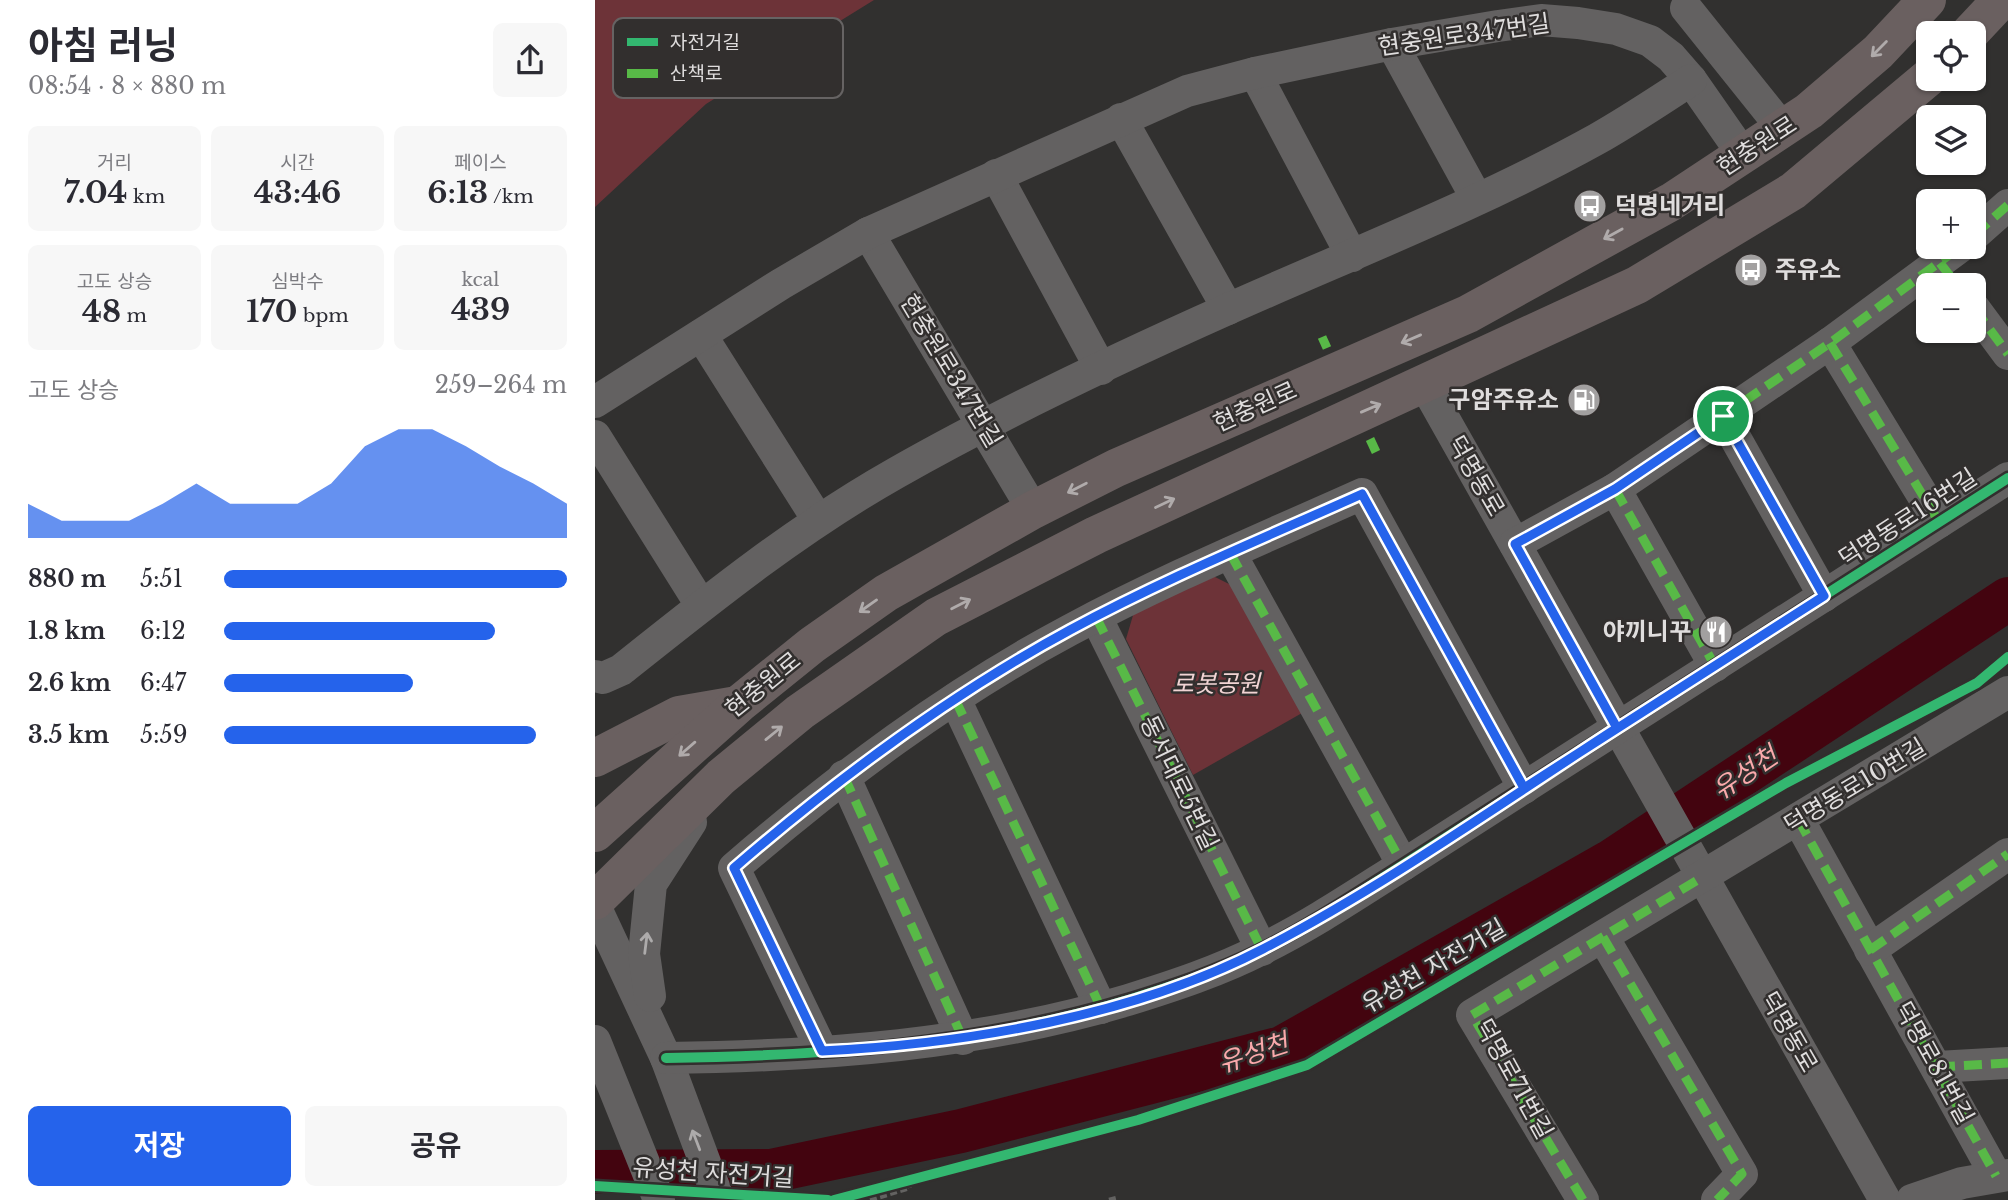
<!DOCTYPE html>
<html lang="ko">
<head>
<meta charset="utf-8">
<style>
	:root { --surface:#fff; --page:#f7f7f7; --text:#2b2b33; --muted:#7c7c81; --accent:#2563eb }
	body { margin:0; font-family:"Libre Baskerville","Noto Sans KR",serif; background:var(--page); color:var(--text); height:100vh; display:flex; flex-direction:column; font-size:26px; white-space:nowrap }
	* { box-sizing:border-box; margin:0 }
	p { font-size:23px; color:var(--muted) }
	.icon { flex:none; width:38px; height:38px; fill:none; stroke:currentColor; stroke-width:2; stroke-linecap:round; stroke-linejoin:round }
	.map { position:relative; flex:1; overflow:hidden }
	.drawer { display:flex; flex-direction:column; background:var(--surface); width:595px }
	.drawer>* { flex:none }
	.buttons { position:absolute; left:1321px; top:21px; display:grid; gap:14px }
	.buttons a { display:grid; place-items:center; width:70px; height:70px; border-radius:10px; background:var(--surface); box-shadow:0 2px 5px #0004; font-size:35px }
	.pin { position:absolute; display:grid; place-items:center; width:60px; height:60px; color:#fff; margin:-30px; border:4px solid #fff; border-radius:50%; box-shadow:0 2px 7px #0007 }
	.round { display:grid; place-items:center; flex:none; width:74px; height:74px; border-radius:10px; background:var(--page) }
	.headline { display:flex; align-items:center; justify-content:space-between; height:119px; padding:0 28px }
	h1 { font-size:38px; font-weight:700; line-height:52px }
	.stats { display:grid; grid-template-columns:repeat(3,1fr); gap:10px; height:119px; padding:7px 28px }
	.stats div { display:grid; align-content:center; border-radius:10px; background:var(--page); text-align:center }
	.stats b { font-size:30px; font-weight:700 }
	.stats small { font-size:19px; font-weight:400 }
	.stats p { font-size:19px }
	.chart { height:196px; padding:14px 28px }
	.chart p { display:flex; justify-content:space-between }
	.chart svg { width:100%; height:126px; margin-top:7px; fill:var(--accent); opacity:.7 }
	.button { display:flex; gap:14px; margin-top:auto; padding:14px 28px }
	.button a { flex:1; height:80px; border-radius:10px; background:var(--accent); color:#fff; font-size:28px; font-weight:700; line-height:80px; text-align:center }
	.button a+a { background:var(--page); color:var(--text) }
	ul { padding:0 28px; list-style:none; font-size:23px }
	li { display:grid; grid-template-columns:112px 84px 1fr; align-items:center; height:52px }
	li i { height:18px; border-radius:9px; background:var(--accent) }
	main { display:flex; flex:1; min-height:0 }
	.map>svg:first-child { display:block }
	.green { fill:#6d3338 }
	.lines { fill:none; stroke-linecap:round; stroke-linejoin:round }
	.river { stroke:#43040f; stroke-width:44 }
	.path { stroke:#636261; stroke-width:4.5; stroke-dasharray:7 3.5; stroke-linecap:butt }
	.minor { stroke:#636161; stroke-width:32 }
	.major { stroke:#6a6060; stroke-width:38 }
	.quiet { stroke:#58b947; stroke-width:9; stroke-dasharray:18 9; stroke-linecap:butt }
	.cycleway-casing { stroke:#322f2e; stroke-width:15 }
	.cycleway { stroke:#33b770; stroke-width:10 }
	.oneway { stroke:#b0abab }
	.oneway2 { stroke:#adabab }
	.route-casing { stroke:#fff; stroke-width:14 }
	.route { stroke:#2563eb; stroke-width:9 }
	.labels { text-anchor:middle; stroke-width:5; stroke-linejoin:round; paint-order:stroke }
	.street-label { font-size:24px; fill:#dfdddd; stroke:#322f2e }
	.poi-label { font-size:24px; font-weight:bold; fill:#dfdddd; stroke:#322f2e; text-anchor:start }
	.park-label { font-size:24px; font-style:italic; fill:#f1d4d4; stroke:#322f2e }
	.water-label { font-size:26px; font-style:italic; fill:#faa9ab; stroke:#322f2e }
	.key { fill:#322f2e; stroke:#666363; stroke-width:2 }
	.key-label { font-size:19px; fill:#dfdddd }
</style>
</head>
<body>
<main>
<section class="drawer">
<div class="headline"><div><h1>아침 러닝</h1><p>08:54 · 8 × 880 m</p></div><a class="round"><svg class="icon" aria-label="share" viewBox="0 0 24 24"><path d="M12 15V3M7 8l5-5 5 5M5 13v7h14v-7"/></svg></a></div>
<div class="stats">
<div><p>거리</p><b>7.04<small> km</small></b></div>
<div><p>시간</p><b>43:46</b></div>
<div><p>페이스</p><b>6:13<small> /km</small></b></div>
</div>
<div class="stats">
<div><p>고도 상승</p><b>48<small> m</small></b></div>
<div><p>심박수</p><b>170<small> bpm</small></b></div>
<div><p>kcal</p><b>439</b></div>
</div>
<div class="chart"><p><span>고도 상승</span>259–264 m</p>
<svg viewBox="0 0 160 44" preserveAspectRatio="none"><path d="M0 44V32L10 38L20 38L30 38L40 32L50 25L60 32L70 32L80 32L90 25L100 12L110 6L120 6L130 12L140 19L150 25L160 32V44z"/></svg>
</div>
<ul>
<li><b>880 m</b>5:51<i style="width:100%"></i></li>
<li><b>1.8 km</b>6:12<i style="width:79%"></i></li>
<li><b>2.6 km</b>6:47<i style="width:55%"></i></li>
<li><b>3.5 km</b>5:59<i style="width:91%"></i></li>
</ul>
<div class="button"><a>저장</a><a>공유</a></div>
</section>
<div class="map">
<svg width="1413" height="1200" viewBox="0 0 1413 1200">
	<rect width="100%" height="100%" fill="#31302f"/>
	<g class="green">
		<path d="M0,0h279l-168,104 -111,103z"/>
		<path d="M618,576l18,9 71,128 -109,62 -67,-136 8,-27z"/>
	</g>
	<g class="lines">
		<path class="river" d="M0,1172l176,-1 190,-40 321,-83 328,-186 398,-263"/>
		<g class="path">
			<path d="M275,1200l40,-12 -2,-7"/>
			<path d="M514,1200l8,-2"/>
		</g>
		<g class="minor">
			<path d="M1091,8l97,121"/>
			<path d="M797,44l85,155"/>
			<path d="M660,73l97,183"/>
			<path d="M526,119l107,190"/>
			<path d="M401,175l105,194"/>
			<path d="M273,233l165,277"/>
			<path d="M1379,235l34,-30"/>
			<path d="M1379,308l34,46"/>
			<path d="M106,335l117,185"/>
			<path d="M1235,343l109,179"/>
			<path d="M830,385l460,815"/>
			<path d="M0,402l186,-118 87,-51 319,-142 68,-18 137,-29 106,-18 43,-6 37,3 38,6 34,12 21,16 20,23 53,76"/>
			<path d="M1128,416l101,180"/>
			<path d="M0,436l106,169"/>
			<path d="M1020,489l100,177"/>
			<path d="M920,544l100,-55 215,-146 130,-96"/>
			<path d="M635,553l173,312"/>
			<path d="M501,617l166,333"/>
			<path d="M0,676l8,2 18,-8c89,-71 176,-141 275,-197 107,-61 220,-114 332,-164 123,-55 250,-104 369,-170 32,-18 63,-39 94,-59"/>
			<path d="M360,699l146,309"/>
			<path d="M249,776l119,263"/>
			<path d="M1203,819l198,357"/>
			<path d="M0,906l71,152 53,142"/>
			<path d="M1008,937l139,237 -25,26"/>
			<path d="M1275,950l138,-96"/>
			<path d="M55,996l-6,-42 7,-70 40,-62"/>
			<path d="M0,1041l64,159"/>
			<path d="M227,1051l-88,-183c104,-90 214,-173 336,-238 95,-51 194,-92 292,-136l162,294"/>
			<path d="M71,1058c157,-2 311,-13 462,-58 45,-14 91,-29 134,-51 49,-24 95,-55 141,-84l605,-387"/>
			<path d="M1342,1067l71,-4"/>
			<path d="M988,1200l-111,-185 536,-323"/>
			<path d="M1317,1200l50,-17 46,-8"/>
		</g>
		<g class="major">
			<path d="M1375,33l31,-33"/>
			<path d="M0,758l84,-43 58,-10"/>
			<path d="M0,833l144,-129 73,-59 74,-52 147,-83 83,-42 352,-154 203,-112 138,-91 69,-59 49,-52"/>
			<path d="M0,901l126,-124 79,-65 136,-95 160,-82 541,-250 156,-94 136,-114"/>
		</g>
		<g class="quiet">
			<path d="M1379,235l34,-30"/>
			<path d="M1345,263l17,22"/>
			<path d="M1379,308l34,46"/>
			<path d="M727,337l5,11"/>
			<path d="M1235,343l109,179"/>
			<path d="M1128,416l101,180"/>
			<path d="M775,439l6,13"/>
			<path d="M1020,489l100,177"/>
			<path d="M920,544l100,-55 215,-146 130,-96"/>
			<path d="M635,553l173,312"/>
			<path d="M501,617l166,333"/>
			<path d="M360,699l146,309"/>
			<path d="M249,776l119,263"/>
			<path d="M1203,819l198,357"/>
			<path d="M1008,937l139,237 -25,26"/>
			<path d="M1275,950l138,-96"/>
			<path d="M227,1051l-88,-183c104,-90 214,-173 336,-238 95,-51 194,-92 292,-136l162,294"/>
			<path d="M1342,1067l71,-4"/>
			<path d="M988,1200l-111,-185 229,-137"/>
		</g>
		<defs>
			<g id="cycleway">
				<path d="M71,1058c157,-2 311,-13 462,-58 45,-14 91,-29 134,-51 49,-24 95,-55 141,-84l605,-387"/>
				<path d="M0,1186l233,14"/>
				<path d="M239,1200l304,-80 169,-55 479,-282 191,-100 31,-26"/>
			</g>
		</defs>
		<use href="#cycleway" class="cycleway-casing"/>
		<use href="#cycleway" class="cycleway"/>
	</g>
	<defs><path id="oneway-shaft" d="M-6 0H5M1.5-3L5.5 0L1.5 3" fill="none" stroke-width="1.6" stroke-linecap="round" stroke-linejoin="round" transform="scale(1.75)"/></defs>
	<g class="oneway">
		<use href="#oneway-shaft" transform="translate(1284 49) rotate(135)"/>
		<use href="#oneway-shaft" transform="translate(1018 234) rotate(151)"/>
		<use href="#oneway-shaft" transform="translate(816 339) rotate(157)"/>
		<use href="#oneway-shaft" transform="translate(776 408) rotate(-23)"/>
		<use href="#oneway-shaft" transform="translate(482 488) rotate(153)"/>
		<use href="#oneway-shaft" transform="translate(570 503) rotate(-25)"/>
		<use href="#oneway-shaft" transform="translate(366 604) rotate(-27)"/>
		<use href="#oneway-shaft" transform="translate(273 606) rotate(145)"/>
		<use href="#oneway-shaft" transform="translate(179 733) rotate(-39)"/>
		<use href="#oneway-shaft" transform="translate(92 749) rotate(139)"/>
	</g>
	<g class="oneway2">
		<use href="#oneway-shaft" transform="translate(51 943) rotate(-83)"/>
		<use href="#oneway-shaft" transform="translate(101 1140) rotate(-111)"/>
	</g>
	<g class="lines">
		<defs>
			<path id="route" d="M1128,416l-108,73 -100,55 102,184c-116,75 -231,157 -354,221 -129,67 -297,95 -441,102l-88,-183c104,-90 214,-172 336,-238 94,-51 194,-92 292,-136l162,294 300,-192 -101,-180"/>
		</defs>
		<use href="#route" class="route-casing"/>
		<use href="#route" class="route"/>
	</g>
	<defs>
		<symbol id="bus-disc" viewBox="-11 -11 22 22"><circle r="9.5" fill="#a2a0a0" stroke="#322f2e"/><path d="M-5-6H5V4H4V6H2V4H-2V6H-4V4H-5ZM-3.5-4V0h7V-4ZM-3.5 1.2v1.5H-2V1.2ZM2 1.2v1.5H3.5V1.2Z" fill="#fff"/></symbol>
		<symbol id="fuel-disc" viewBox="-11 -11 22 22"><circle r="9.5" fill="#a2a0a0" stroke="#322f2e"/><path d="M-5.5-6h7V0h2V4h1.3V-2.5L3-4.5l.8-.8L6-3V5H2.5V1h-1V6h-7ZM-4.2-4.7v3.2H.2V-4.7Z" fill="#fff"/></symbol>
		<symbol id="restaurant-disc" viewBox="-11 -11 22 22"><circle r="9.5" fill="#a2a0a0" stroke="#322f2e"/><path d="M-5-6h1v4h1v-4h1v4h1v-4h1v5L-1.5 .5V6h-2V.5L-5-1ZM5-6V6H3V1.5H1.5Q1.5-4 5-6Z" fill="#fff"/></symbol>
	</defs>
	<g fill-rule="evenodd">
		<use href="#bus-disc" x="976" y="187" width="38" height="38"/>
		<use href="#bus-disc" x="1137" y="251" width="38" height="38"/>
		<use href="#fuel-disc" x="970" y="381" width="38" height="38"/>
		<use href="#restaurant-disc" x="1102" y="613" width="38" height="38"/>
	</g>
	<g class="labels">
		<g class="street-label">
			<text transform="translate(869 35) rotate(-8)" y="8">현충원로347번길</text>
			<text transform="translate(1162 146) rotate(-33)" y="8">현충원로</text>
			<text transform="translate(356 371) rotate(59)" y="8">현충원로347번길</text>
			<text transform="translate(660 407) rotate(-24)" y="8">현충원로</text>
			<text transform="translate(881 476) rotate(60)" y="8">덕명동로</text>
			<text transform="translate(1313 518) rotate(-33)" y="8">덕명동로16번길</text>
			<text transform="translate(168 685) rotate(-39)" y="8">현충원로</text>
			<text transform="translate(584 783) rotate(64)" y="8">동서대로5번길</text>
			<text transform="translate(1260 786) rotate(-31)" y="8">덕명동로10번길</text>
			<text transform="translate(839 966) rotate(-30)" y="8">유성천 자전거길</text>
			<text transform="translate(1194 1032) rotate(60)" y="8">덕명동로</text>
			<text transform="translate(1339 1063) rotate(61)" y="8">덕명로81번길</text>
			<text transform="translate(919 1079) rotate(61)" y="8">덕명로71번길</text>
			<text transform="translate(118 1173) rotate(4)" y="8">유성천 자전거길</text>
		</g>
		<g class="poi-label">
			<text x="1020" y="214">덕명네거리</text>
			<text x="1180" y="278">주유소</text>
			<text x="964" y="408" text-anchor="end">구암주유소</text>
			<text x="1096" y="640" text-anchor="end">야끼니꾸</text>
		</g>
		<g class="park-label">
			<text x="621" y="692">로봇공원</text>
		</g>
		<g class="water-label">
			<text transform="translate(1150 773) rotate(-34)" y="9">유성천</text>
			<text transform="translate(658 1053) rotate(-18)" y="9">유성천</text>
		</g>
	</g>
	<rect x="18" y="18" width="230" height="80" rx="10" class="key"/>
	<rect x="32" y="38" width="31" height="8" fill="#33b770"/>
	<rect x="32" y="69" width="31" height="9" fill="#58b947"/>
	<g class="key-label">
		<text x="75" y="49">자전거길</text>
		<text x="75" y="80">산책로</text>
	</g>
</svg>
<div class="buttons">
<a><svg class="icon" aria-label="locate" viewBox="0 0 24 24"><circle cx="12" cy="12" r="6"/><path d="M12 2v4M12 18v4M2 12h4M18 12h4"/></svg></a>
<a><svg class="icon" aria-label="layers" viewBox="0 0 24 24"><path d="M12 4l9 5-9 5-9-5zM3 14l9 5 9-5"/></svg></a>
<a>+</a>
<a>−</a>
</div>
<div class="pin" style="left:1128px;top:416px;background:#1e9e55"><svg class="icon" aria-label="arrive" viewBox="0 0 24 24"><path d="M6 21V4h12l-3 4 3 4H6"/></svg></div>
</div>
</main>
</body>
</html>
